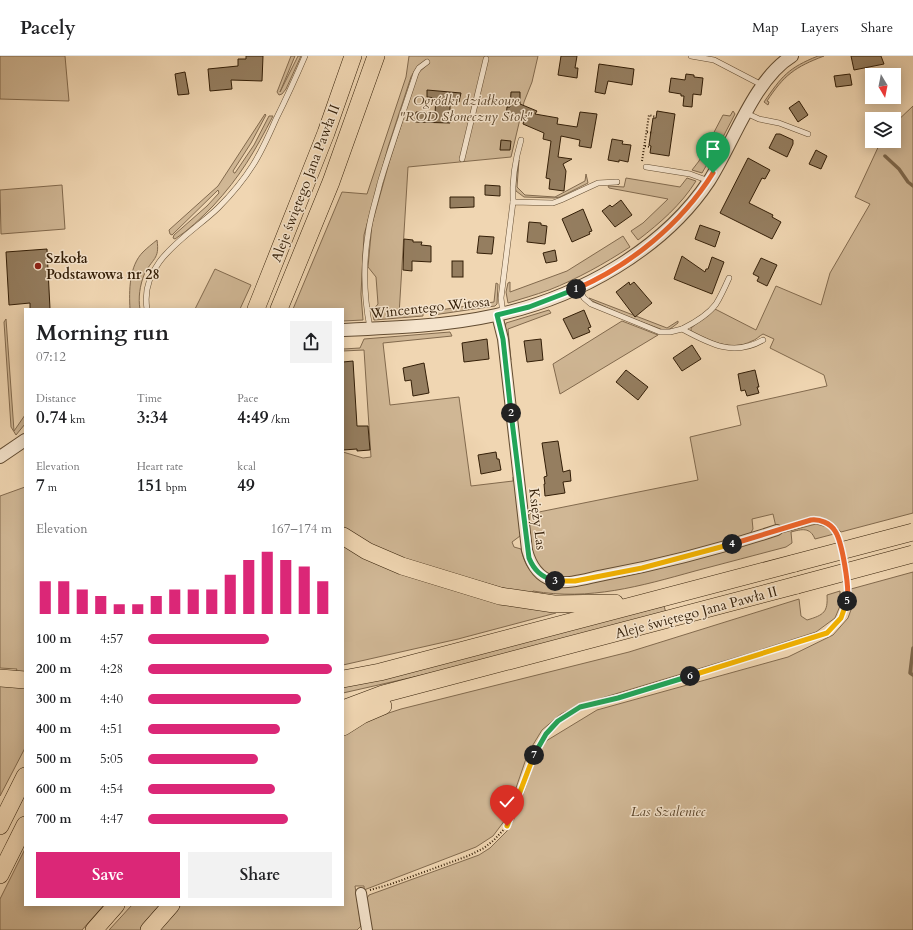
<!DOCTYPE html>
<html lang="en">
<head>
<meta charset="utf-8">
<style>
	:root { --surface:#fff; --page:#f2f2f2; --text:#202124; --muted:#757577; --line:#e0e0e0; --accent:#db2777 }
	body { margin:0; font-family:Cardo,serif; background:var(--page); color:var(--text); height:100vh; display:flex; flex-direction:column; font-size:15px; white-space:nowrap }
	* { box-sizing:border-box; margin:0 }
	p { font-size:13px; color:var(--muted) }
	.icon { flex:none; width:22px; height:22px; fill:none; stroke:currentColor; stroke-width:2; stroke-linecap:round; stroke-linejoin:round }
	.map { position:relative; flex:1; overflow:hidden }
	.side { position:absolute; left:24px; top:252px; width:320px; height:598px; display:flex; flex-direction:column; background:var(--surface); border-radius:0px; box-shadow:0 2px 10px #0003 }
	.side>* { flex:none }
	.needle { width:26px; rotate:170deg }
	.fabs { position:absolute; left:865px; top:12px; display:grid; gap:8px }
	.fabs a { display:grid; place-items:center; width:36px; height:36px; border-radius:0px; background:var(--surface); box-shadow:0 2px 10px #0003; font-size:20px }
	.pin { position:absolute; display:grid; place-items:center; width:34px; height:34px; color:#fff; margin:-41px -17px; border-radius:50% 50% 50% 0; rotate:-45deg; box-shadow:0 0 4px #0007 }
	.pin .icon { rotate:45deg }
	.km { position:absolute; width:20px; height:20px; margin:-10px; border-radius:50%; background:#222; color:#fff; font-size:11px; line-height:20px; text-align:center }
	.round { display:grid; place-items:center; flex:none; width:42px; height:42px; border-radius:0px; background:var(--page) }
	.overview { display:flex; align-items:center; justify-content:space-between; height:68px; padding:0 12px }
	h1 { font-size:22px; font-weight:700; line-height:30px }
	.figures { display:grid; grid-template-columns:repeat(3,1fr); gap:6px; height:68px; padding:4px 12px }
	.figures div { display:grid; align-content:center }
	.figures b { font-size:17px; font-weight:700 }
	.figures small { font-size:11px; font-weight:400 }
	.figures p { font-size:11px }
	.chart { height:112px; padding:8px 12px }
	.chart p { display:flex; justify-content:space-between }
	.chart svg { width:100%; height:72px; margin-top:4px; stroke:var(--accent); stroke-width:6 }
	.primary-button { display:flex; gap:8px; margin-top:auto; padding:8px 12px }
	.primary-button a { flex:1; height:46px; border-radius:0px; background:var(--accent); color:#fff; font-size:16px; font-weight:700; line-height:46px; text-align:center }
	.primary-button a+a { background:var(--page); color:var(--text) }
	ul { padding:0 12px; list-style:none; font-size:13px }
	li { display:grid; grid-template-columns:64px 48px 1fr; align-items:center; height:30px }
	li i { height:10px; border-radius:5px; background:var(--accent) }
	header { display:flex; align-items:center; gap:24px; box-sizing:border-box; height:56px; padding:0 20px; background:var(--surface); border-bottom:1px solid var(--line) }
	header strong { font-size:19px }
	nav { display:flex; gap:22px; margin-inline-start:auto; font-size:14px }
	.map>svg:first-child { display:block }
	.green { fill:#d0b795; stroke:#826a4e }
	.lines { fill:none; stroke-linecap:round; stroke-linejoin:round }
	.stream { stroke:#7e674b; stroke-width:3.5 }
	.building { fill:#957e60; stroke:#331e07 }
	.service-casing { stroke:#624c32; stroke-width:6 }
	.minor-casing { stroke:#624c32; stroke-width:12 }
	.tertiary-casing { stroke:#624c32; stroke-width:14 }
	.motorway-casing { stroke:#331e07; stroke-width:18 }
	.path { stroke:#331e07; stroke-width:2; stroke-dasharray:1 2; stroke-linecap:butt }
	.service { stroke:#f5e4cd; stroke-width:5 }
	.minor { stroke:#f5e4cd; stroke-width:10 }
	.tertiary { stroke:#f5e4cd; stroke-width:12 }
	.motorway { stroke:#f0d6b2; stroke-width:17 }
	.motorway-bridge-casing { stroke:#331e07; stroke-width:18; stroke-linecap:butt }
	.motorway-bridge { stroke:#f0d6b2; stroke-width:17 }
	.split-1-casing { stroke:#fff; stroke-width:8 }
	.split-2-casing { stroke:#fff; stroke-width:8 }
	.split-3-casing { stroke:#fff; stroke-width:8 }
	.split-4-casing { stroke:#fff; stroke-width:8 }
	.split-5-casing { stroke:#fff; stroke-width:8 }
	.split-6-casing { stroke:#fff; stroke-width:8 }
	.split-7-casing { stroke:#fff; stroke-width:8 }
	.split-8-casing { stroke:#fff; stroke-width:8 }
	.split-1 { stroke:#f0652b; stroke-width:5 }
	.split-2 { stroke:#22a559; stroke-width:5 }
	.split-3 { stroke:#22a559; stroke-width:5 }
	.split-4 { stroke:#f5b400; stroke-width:5 }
	.split-5 { stroke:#f0652b; stroke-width:5 }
	.split-6 { stroke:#f5b400; stroke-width:5 }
	.split-7 { stroke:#22a559; stroke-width:5 }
	.split-8 { stroke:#f5b400; stroke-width:5 }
	.poi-dot { fill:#8f2418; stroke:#f5e4cd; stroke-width:1.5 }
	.labels { text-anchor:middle; stroke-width:3; stroke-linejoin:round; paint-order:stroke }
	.park-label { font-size:14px; font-style:italic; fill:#5a442a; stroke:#f5e4cd }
	.street-label { font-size:14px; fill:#331e07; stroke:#f5e4cd }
	.poi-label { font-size:14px; font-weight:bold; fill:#331e07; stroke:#f5e4cd; text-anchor:start }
</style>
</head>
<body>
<header>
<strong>Pacely</strong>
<nav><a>Map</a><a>Layers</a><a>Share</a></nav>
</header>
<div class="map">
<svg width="913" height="874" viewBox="0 0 913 874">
	<rect width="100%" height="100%" fill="#f0d6b2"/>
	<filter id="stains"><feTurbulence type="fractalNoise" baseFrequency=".005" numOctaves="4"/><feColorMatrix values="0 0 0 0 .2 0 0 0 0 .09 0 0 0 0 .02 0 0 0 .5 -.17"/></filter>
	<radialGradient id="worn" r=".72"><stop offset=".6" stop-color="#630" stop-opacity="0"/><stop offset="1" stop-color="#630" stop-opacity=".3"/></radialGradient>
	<g class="green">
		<path d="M0,0h65l4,45 -69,-2z"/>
		<path d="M291,0h4l-15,36 18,-36h3l-15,33 -4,5 -3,1 -2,-3z"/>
		<path d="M409,0h129l-6,26 -8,20 -13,55 -103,10 -9,148 24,-3v4l-49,4 -2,-9 6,-7 -2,-27 -8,-10 4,-43 17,-61 27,-84 3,-7 8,-7 -3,-3c-6,3 -10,9 -13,15l-23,70 -24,88 -3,59 2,26 -20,1v-12h-50l49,-117 25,2 39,-117z"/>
		<path d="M818,0h6c-29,11 -40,19 -57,45l2,1 -1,3 -4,-3c18,-26 24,-34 54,-46z"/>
		<path d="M913,50v407l-72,19c-8,-9 -17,-15 -29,-14l-34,9h-2l-3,-13 -21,5 1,10 -4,7 -32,9 -140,32h-20l-15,-6 -9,-11 -5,-41 1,-5 169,-34 -8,-43 51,-12 -4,-19 90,-20 -3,-11 -54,-27 4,-9 -11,-5c-4,2 -7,6 -11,7 -21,11 -42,0 -61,-10v-3l24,-19 41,21 20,-44 45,19 9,-32 40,-69 -15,-7 26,-56h13v-17z"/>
		<path d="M733,55l2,3 -12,23 -21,36 -10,-3 7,-9 24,-46 7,1z"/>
		<path d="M265,58l1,1 -15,28 -18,28 1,2h1l19,-28 15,-29h4c-18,35 -33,61 -60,90 -12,12 -24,24 -38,33l-2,-1 1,-3 33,-29 12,-13 -1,-3 -46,45 -2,-1 -1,-4 49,-44z"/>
		<path d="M519,104l-2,27 8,8 30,2 30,-16 1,-7 2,9 -28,14 -6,1 -30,-1 -8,-6 -1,-4z"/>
		<path d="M626,122l54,9 7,-9 9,3c-15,24 -36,42 -58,59l-7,-9 12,-8 25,-24 -59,-11 -1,-2 16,1z"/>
		<path d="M62,129l3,44 -64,5 -1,-44z"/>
		<path d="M623,180l7,11c-26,17 -53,32 -81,43 -14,5 -28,9 -41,13l-2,-11 2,-9 2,-1v10l57,-21z"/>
		<path d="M157,184c3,20 -5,18 -13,35 -4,10 -6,23 -4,34h-10c-1,-18 -1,-43 13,-57 4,-4 9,-8 14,-12z"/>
		<path d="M215,213l36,16 -11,24h-45z"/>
		<path d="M496,227l2,1 -1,20 -2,2 -62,9v-4l61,-9z"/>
		<path d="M589,242l78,30 11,-7v2l-8,6 -7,1 -40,-15 -33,-15z"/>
		<path d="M549,254l2,3 -43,16 3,31 -2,-1 -4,-31 1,-5z"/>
		<path d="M6,263l8,112 11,-16v9l-9,11 -5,-8 -7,-105z"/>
		<path d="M622,265l36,14 -98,59 -7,-30z"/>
		<path d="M450,276l2,4 -69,7 7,62 69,-8 12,89 42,-5v-4l3,2 6,53 -2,4 -8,6 2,5 7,2c5,21 11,25 29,35l228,-50 38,-10 11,3 7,7 -19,5c-5,-12 -13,-10 -24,-7l1,11 -6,4c-30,8 -61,16 -91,24 -54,15 -106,30 -162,20l-2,5c-25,-7 -51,-15 -77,-22 -34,-10 -86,-23 -111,-48v-74l20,6 8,-1 -7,-107 -21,1v-2l17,-1 4,-9z"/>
		<path d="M25,431v261l-25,48v-115l10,2 7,-14 -17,-1v-172z"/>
		<path d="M343,487l212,68 1,2 -98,26 -115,26z"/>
		<path d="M913,516v358h-542l-5,-30 3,-5 110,-40 11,-7 17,-17 7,-12 24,-66 8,-12 51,-31 191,-53 45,-22 15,-17 4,-11 -2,-6 1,-12z"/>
		<path d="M840,535v15l-5,12 -19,14 -65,21 -169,51 -21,10 -19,16 -14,23 -23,67 -12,16 -17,11 -112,43v-4h-9l6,40 -4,4h-198l22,-25h162v-172l21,-12 37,-12 228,-57 170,-53 2,17 6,4c17,-5 21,-8 20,-25z"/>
		<path d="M664,550l2,7 -173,46 -150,34v-6z"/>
		<path d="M25,793v56h79l-22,25h-82v-31z"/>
		<path d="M132,849h32l-22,25h-33z"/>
	</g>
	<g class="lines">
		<g class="stream">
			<path d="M885,100l14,13 9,13 5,4"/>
			<path d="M913,592l-3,25 3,2"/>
		</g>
	</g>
	<g class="building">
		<path d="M246,0h17l-1,25 -31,-1 1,9 -22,2 -2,-22 30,-3v-7h8z"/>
		<path d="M561,0h16l-2,12h3l-1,10 -19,-3z"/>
		<path d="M851,0h30l3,8 -30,6z"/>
		<path d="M599,8l35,5 -2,16 -24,-4 -3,13 -10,-2z"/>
		<path d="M185,16l4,22 -11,1 -3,-21z"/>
		<path d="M686,18l8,1v2l9,1 -2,17 -8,-1 -1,13 -9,-1 1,-10h-3v-2l-12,-2 2,-14 14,2z"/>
		<path d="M850,18l2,11 -16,2 -2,-11z"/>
		<path d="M427,34l34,3 -2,9 -9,-1v22l-35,-1 1,-10 19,1 1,-15 -9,-1z"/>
		<path d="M511,36h9v12l17,7 -2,3 23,4 -1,6 20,3 3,-15 17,2 -6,34 -12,-2 1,-6 -19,-4 -3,21 14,2 -9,5 3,7 -2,20 -15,-2 1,-10 -4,-1 5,-37 -8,-2 1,-6 -21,-9 1,-4 -18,-2 1,-11h3z"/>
		<path d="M799,45l9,14 -10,7 -9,-14z"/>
		<path d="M657,55l18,3 -6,42 -19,-3 1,-7 -2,-1 4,-27h3z"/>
		<path d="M776,78h4l13,6v4l-6,13 -18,-9z"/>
		<path d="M612,83l11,2 -1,3 9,1 -3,17 -9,-2v2l-11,-2z"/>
		<path d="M501,84l10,1 -1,9h-10z"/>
		<path d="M816,94l11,6 -6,13 -12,-5z"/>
		<path d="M748,102l22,12 -5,9 -3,-1 -13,25 24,12 -1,2 9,5 -9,17 -52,-26z"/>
		<path d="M485,129l15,1v10l-15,-1z"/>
		<path d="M450,141h24v10l-24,1z"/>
		<path d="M621,144l11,15 -17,12 -13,-16 8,-6 2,2z"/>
		<path d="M583,153l9,22 -3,1 1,2 -18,8 -10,-23z"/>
		<path d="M529,166l12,1v2l6,1 -2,18 -18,-2z"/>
		<path d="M700,169l20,7 -5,15 -20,-8z"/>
		<path d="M479,180l15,1 -2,17 -15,-1z"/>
		<path d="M404,183l9,1v2h9l-1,3 10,1v16l-19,-1v10l-9,-1z"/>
		<path d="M47,193l3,60h-20v-6l-21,2 -3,-53z"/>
		<path d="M555,194l2,11 -11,2 -3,-10z"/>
		<path d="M682,200l23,16 1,-3h2l4,-12 12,5 -12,32 -38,-15z"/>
		<path d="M761,202l16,7 -10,21 -10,-5 2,-4 -6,-3z"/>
		<rect x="452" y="205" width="11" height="16"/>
		<path d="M629,226l1,3 4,-3 18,21 -17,14 -19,-25z"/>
		<path d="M584,254l7,17 -3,1 2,4 -17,7 -10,-20z"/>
		<path d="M487,283l2,20 -25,3 -2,-19z"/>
		<path d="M541,283l2,21 -16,2 -3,-21z"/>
		<path d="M692,289l9,14 -19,12 -9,-13z"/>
		<path d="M353,305l4,65h11l2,24 -13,1v-2l-14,1v-88z"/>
		<path d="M424,307l5,30 -16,3 -2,-16 -6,1 -2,-13z"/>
		<path d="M626,314l22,17 -10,13 -22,-18z"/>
		<path d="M755,314l4,17h-2l2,6 -12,3 -2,-6 -4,1 -3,-17z"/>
		<path d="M558,385l5,31 7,-2 1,11 -8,1 2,11 -20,3 -1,-12h1l-1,-7 3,-1 -5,-33z"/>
		<path d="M496,396l1,7h2l2,11 -20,4 -3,-19z"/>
	</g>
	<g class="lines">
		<defs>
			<g id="service">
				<path d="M691,0l23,4 48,25"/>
				<path d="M746,57l13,6 20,4 29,11"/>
				<path d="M462,103l24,-100"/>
				<path d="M646,111l44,7 19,7"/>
				<path d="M513,146c-1,-21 2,-42 8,-62"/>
				<path d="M578,232l6,10 7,6 69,28h10l12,-3c28,15 51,28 81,11"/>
				<path d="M147,253c-8,-48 42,-73 71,-101 13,-13 25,-27 35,-43 9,-14 16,-30 23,-46 10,-20 20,-42 29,-63"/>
				<path d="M503,258l-2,-16 12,-96 40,1 8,-3 37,-17 19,-1"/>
				<path d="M370,272c-6,-31 -7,-63 -2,-94 2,-17 8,-34 12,-51 11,-37 24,-73 36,-110l3,-5 8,-6"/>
				<path d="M682,273c12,-6 26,-14 34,-25 5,-8 9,-17 13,-26"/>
			</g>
			<g id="minor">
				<path d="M497,259l6,24 24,211c4,15 11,27 26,31 16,4 35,-3 51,-6 59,-11 116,-26 173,-45"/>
				<path d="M361,837l6,37"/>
			</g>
			<g id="tertiary">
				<path d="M343,274c51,-2 103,-4 153,-15 81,-17 167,-65 213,-134 24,-37 45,-102 83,-125"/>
				<path d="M0,401l25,-17"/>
			</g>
			<g id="motorway">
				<path d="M256,253l70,-176 27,-77"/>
				<path d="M279,253l52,-127 45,-126"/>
				<path d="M343,480l24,15 35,15 98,30 54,8 61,-1"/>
				<path d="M0,622l25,2"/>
				<path d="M343,623l37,-7 415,-109"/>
				<path d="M343,653l40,-15 414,-109"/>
				<path d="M343,671l19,-12 21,-9"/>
				<path d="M0,770l25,-50"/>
				<path d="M0,819l25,-50"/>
				<path d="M94,874l22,-25"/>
				<path d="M149,874l22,-25"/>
			</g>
		</defs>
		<use href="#service" class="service-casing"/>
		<use href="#minor" class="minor-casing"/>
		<use href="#tertiary" class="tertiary-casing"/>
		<use href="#motorway" class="motorway-casing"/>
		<g class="path">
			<path d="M647,76l6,1"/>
			<path d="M645,90l6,1"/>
			<path d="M642,105l7,-46 7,2"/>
			<path d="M786,471c19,-5 41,-15 52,9"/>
			<path d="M370,834l21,-6 77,-28 16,-8 10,-8 13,-14 23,-64 16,-28 12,-13 22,-14 38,-9 209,-65 14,-15 7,-21v-11"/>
		</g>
		<use href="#service" class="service"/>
		<use href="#minor" class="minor"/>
		<use href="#tertiary" class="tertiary"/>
		<use href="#motorway" class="motorway"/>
		<defs>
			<g id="motorway-bridge">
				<path d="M795,507l118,-31"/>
				<path d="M797,529l116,-31"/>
			</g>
		</defs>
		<use href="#motorway-bridge" class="motorway-bridge-casing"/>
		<use href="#motorway-bridge" class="motorway-bridge"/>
	</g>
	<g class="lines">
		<defs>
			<path id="split-1" d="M576,233c55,-24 105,-65 137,-116"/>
			<path id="split-2" d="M511,357l-8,-74 -6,-24 32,-8 47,-18"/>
			<path id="split-3" d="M511,357l18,145c5,12 12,19 26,23"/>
			<path id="split-4" d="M555,525h20l67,-13 90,-24"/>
			<path id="split-5" d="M732,488l79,-24c9,-1 19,3 24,11 7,10 15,58 12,70"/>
			<path id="split-6" d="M690,620l137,-43 14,-15 6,-17"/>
			<path id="split-7" d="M534,699l12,-21 12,-13 22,-14 38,-9 72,-22"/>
			<path id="split-8" d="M507,770l27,-71"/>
		</defs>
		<use href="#split-1" class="split-1-casing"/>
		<use href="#split-2" class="split-2-casing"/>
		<use href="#split-3" class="split-3-casing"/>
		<use href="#split-4" class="split-4-casing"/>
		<use href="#split-5" class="split-5-casing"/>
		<use href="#split-6" class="split-6-casing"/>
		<use href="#split-7" class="split-7-casing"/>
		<use href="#split-8" class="split-8-casing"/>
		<use href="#split-1" class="split-1"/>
		<use href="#split-2" class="split-2"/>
		<use href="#split-3" class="split-3"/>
		<use href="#split-4" class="split-4"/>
		<use href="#split-5" class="split-5"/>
		<use href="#split-6" class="split-6"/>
		<use href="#split-7" class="split-7"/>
		<use href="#split-8" class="split-8"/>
	</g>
	<circle class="poi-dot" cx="38" cy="210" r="4"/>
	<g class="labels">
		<g class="park-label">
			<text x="466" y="49">Ogródki działkowe<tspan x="466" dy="16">"ROD Słoneczny Stok"</tspan></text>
			<text x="668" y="760">Las Szaleniec</text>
		</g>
		<g class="street-label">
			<text transform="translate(305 127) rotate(-69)" y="5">Aleje świętego Jana Pawła II</text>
			<text transform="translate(430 251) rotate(-6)" y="5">Wincentego Witosa</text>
			<text transform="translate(538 463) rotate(83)" y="5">Księży Las</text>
			<text transform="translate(696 556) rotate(-15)" y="5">Aleje świętego Jana Pawła II</text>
		</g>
		<g class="poi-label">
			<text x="46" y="207">Szkoła<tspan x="46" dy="16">Podstawowa nr 28</tspan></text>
		</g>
	</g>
	<rect width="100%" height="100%" filter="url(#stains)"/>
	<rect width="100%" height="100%" fill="url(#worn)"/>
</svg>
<div class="fabs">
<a><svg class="needle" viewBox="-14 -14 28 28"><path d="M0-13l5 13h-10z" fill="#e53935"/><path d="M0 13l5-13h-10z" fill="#757577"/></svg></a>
<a><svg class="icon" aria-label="layers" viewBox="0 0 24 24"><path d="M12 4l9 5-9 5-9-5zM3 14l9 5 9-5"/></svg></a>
</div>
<div class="pin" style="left:713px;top:117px;background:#1e9e55"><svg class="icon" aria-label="arrive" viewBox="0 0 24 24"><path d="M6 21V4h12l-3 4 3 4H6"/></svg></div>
<div class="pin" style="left:507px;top:770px;background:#d93025"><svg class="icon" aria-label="check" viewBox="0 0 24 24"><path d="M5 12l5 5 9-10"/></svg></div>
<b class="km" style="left:576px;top:233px">1</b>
<b class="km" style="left:511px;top:357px">2</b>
<b class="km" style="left:555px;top:525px">3</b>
<b class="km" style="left:732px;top:488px">4</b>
<b class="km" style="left:847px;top:545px">5</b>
<b class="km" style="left:690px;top:620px">6</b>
<b class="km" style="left:534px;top:699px">7</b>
<section class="side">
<div class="overview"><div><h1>Morning run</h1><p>07:12</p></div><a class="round"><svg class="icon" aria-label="share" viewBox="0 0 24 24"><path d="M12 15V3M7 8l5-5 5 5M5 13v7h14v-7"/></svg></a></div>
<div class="figures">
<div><p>Distance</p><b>0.74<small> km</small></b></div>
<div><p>Time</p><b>3:34</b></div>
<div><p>Pace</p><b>4:49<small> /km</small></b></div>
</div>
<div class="figures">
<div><p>Elevation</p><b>7<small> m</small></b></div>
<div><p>Heart rate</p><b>151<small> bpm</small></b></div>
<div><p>kcal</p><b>49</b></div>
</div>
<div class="chart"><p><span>Elevation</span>167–174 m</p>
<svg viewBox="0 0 160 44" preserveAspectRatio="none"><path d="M5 44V24M15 44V24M25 44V29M35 44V33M45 44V38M55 44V38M65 44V33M75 44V29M85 44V29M95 44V29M105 44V20M115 44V11M125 44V6M135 44V11M145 44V15M155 44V24"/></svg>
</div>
<ul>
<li><b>100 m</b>4:57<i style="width:66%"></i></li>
<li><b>200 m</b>4:28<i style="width:100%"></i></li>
<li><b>300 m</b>4:40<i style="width:83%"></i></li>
<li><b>400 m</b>4:51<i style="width:72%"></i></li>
<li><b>500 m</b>5:05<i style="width:60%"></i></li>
<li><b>600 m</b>4:54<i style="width:69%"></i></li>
<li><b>700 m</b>4:47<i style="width:76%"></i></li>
</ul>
<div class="primary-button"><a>Save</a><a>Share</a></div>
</section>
</div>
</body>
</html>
